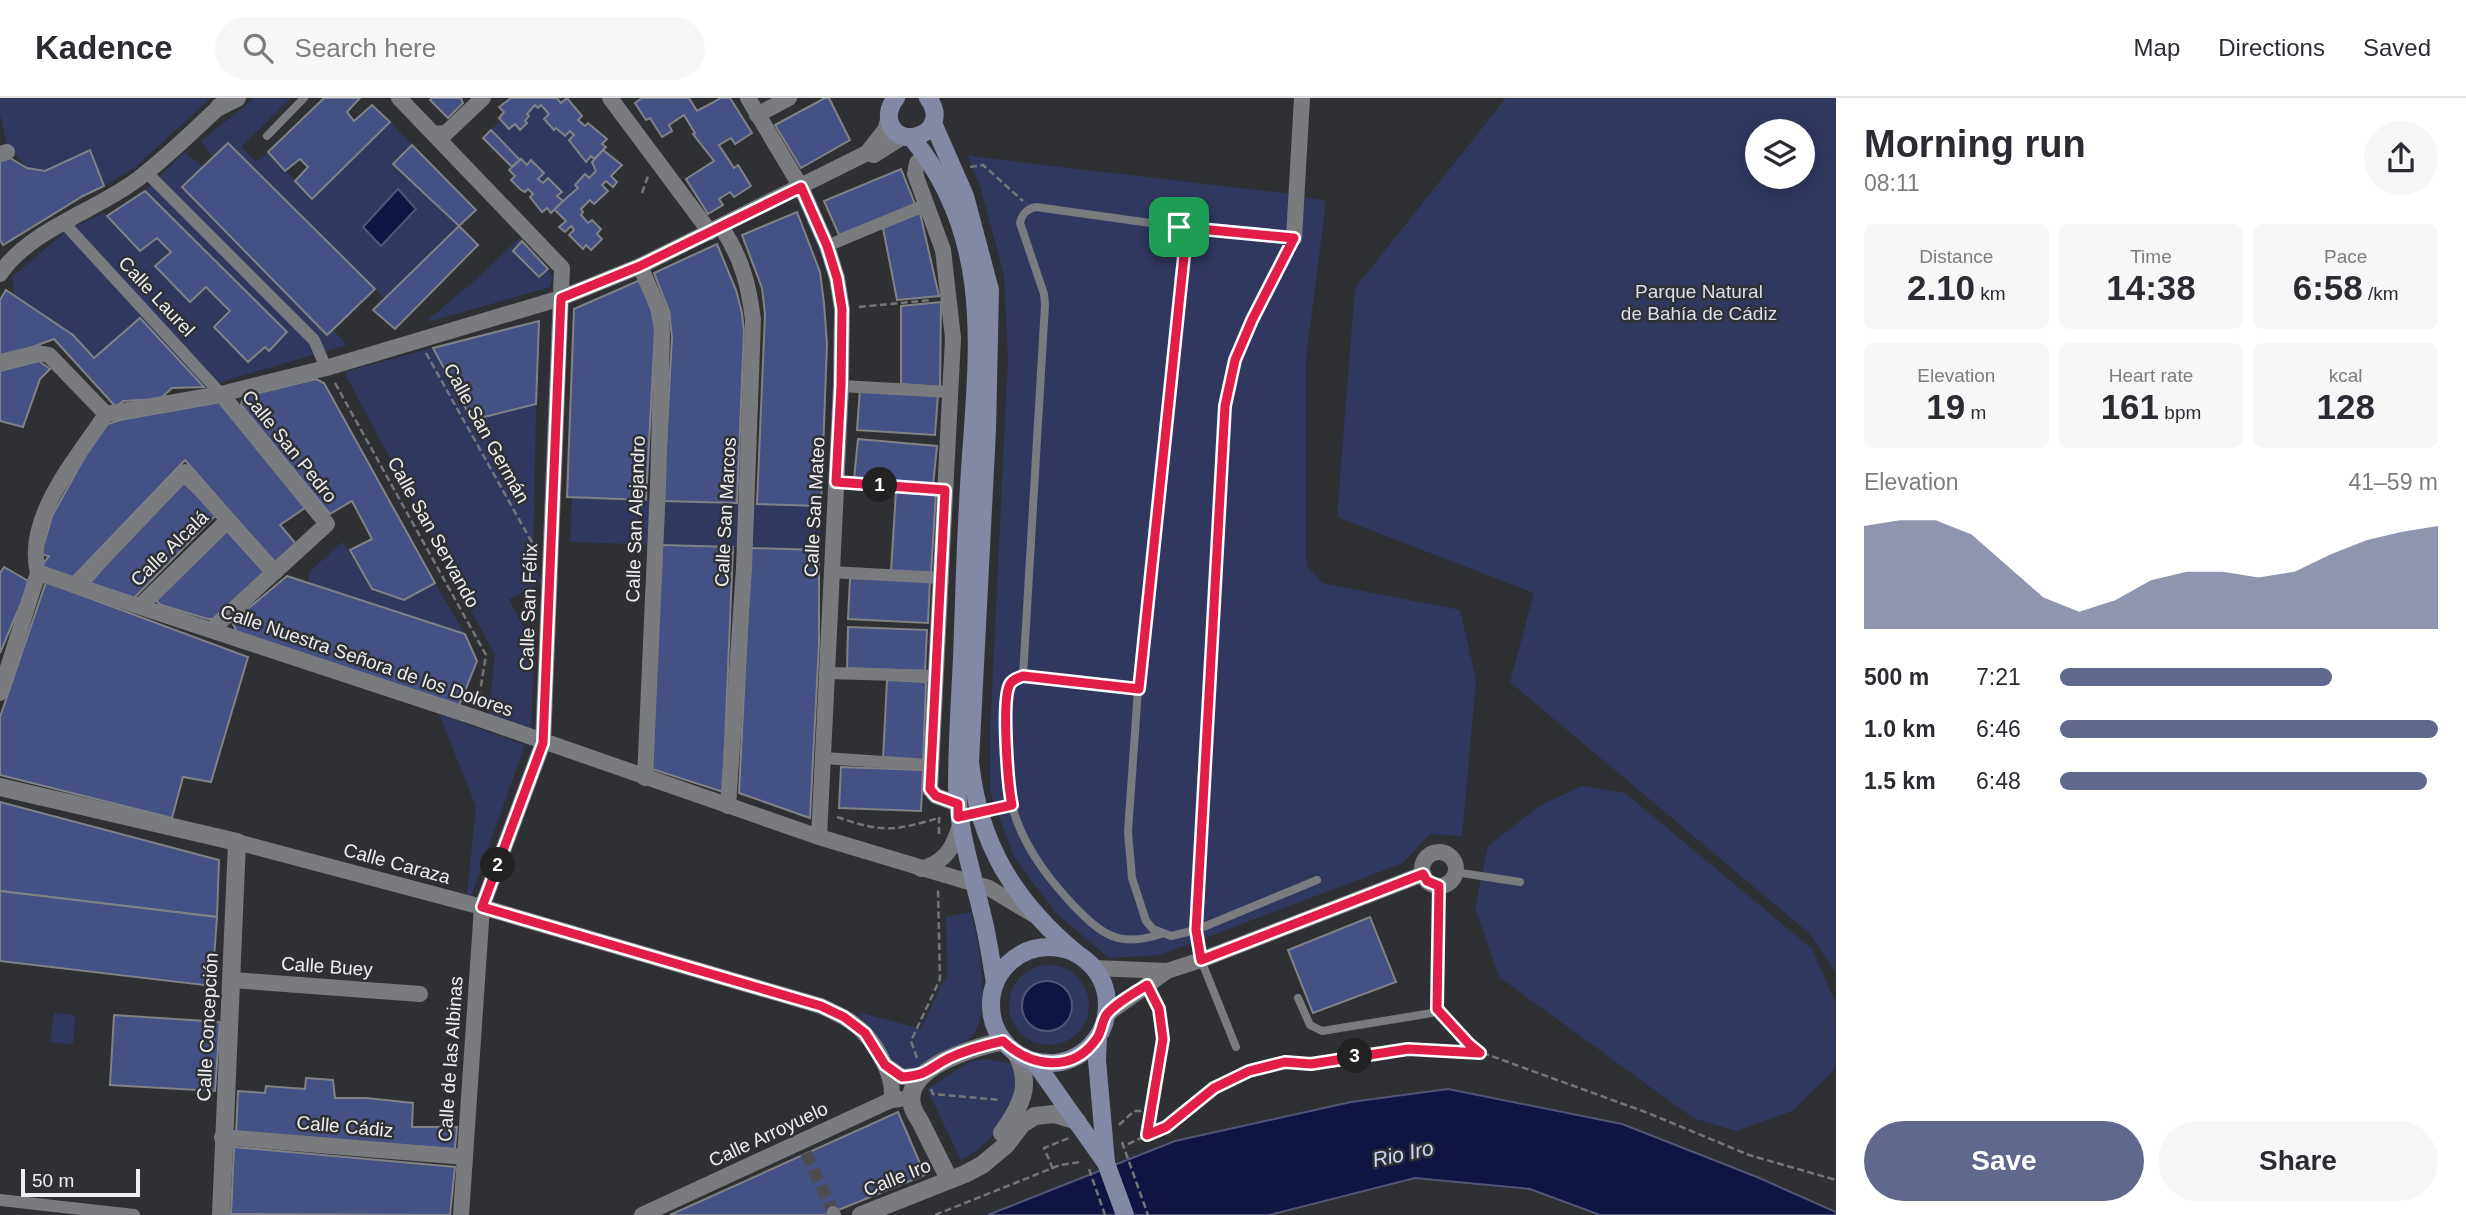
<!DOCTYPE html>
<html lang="en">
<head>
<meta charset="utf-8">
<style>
	:root { --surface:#fff; --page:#f7f7f7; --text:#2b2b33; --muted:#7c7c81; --line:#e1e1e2; --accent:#61688e }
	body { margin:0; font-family:Arial,sans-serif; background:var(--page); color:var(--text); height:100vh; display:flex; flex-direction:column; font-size:26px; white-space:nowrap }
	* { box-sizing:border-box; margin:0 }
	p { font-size:23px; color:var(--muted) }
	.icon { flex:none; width:38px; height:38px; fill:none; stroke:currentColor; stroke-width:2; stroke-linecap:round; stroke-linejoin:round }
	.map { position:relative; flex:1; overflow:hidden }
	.side { display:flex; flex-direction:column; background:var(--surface); width:630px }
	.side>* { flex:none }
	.buttons { position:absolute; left:1745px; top:21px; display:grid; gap:14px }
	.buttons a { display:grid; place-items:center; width:70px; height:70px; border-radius:50%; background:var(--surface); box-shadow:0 4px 18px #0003; font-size:35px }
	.scale { position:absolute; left:21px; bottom:18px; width:119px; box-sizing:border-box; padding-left:7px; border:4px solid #eeeef1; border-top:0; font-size:19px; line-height:24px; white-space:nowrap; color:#eeeef1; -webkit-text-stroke:5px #2f3034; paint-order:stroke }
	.pin { position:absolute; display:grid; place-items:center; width:60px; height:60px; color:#fff; margin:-30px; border-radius:14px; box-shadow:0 4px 10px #0006 }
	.km { position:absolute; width:35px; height:35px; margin:-18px; border-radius:50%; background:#222; color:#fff; font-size:19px; line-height:35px; text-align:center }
	.round { display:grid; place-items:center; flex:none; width:74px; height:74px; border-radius:37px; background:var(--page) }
	.headline { display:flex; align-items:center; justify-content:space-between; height:119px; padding:0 28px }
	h1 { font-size:38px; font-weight:600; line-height:52px }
	.metrics { display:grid; grid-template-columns:repeat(3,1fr); gap:10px; height:119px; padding:7px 28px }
	.metrics div { display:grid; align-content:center; border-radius:10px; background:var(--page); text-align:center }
	.metrics b { font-size:35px; font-weight:600 }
	.metrics small { font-size:19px; font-weight:400 }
	.metrics p { font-size:19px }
	.chart { height:196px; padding:14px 28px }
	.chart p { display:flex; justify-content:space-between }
	.chart svg { width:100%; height:126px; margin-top:7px; fill:var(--accent); opacity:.7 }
	.primary-button { display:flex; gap:14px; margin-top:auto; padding:14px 28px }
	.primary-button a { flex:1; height:80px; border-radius:42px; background:var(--accent); color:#fff; font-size:28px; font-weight:600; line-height:80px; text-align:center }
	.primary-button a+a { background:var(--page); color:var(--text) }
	ul { padding:0 28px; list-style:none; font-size:23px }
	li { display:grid; grid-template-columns:112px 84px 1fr; align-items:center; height:52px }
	li i { height:18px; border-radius:9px; background:var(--accent) }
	header { display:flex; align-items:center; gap:42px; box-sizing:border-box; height:98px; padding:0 35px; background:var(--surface); border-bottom:2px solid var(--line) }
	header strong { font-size:33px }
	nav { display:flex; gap:38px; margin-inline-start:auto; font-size:24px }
	.search { width:490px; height:63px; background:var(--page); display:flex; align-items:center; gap:18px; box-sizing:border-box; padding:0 24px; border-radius:38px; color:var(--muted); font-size:26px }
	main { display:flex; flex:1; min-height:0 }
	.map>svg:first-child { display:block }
	.green { fill:#303860; fill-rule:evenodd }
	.water { fill:#101442; stroke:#535576; stroke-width:2 }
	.building { fill:#455084; stroke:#818286; stroke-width:2 }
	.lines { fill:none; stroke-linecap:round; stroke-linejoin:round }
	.pedestrian-tunnel { stroke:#4c4c50; stroke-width:12; stroke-dasharray:12 6; stroke-linecap:butt }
	.path { stroke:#757579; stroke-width:2.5; stroke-dasharray:7 3.5; stroke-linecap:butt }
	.service { stroke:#7a7b7f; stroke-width:8 }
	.pedestrian { stroke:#7a7b7f; stroke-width:12 }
	.minor { stroke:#7a7b7f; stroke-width:16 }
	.tertiary { stroke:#7a7b7f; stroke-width:18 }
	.secondary { stroke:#8389a4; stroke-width:18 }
	.route-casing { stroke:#fff; stroke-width:14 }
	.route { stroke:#e11d48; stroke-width:9 }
	.labels { text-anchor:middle; stroke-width:5; stroke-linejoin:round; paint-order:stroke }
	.park-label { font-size:19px; fill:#dbdff0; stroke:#2f3034 }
	.street-label { font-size:19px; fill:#eeeef1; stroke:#2f3034 }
	.water-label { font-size:21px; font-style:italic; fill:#ced6f7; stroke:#2f3034 }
</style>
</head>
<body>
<header>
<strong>Kadence</strong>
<div class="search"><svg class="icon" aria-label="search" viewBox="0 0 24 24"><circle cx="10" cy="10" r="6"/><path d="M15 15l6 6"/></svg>Search here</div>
<nav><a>Map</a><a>Directions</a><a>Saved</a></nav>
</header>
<main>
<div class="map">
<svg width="1836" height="1117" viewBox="0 0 1836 1117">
	<rect width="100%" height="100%" fill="#2f3034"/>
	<g class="green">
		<path d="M0,0h211l-76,69 -31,19 -14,-36 -45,21 -18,-3 -20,-23 -7,-31z"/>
		<path d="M255,0h36l-50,49 15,15 12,-10 44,47 78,-77 22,23 -18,19 65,62 -75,72 -156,-155 -16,13 -11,-15z"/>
		<path d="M1506,0h330v875l-27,-40 -299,-251 24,-89 -197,-76 18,-229zM1802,33v46h-45v-46z"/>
		<path d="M535,7l3,3 3,-3 8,9 -5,6 10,9 2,-1 8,8 6,-5 4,4 -5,5 17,21 5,-5 3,3 -2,3 4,9 -7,7 -4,-3 -10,10 3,3 -14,15 -7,-7 4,-5 -13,-13 -5,5 -5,-4 6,-6 -12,-13 -5,5 -10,-2 2,-3 -28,-30 10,-10 8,9 6,-5 6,6 6,-7 -2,-2 4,-5 -2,-2z"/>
		<path d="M185,54l18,15 -21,21 145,147 6,-5 14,15 -143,42 -64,-69 -46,40 -21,-23 -59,-40 -1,-19 56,-47 36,-16 35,38 17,-13 14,14 19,50 16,-15 24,24 -15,16 32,35 18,-15 4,4 18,-19 -142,-141z"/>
		<path d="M968,58l315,37 43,8 -20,158v206l16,18 138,27 16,70 -14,156 -32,-2 -27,29 -243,92 -51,3 -53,-45 -42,-56 -24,-66v-58l18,-375 -4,-83 -24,-89z"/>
		<path d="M519,140l3,3 -9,10 26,25 9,-7 4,8 -2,10 -122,35 1,-3 49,-41z"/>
		<path d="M433,250l39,72 64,-16 -3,163 9,15 -33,17 25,49 -3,83 -43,-15 7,-61 -151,-283z"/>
		<path d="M572,400l249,8 -2,44 -249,-8z"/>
		<path d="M343,444l29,47 32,11 31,-17 30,51 -156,-51v-11z"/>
		<path d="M439,616l86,31 -54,151 -4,-1 9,-88z"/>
		<path d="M1582,688l43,7 187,156 23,53 1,58 -2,10 -42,41 -56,20 -43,-13 -194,-141 -24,-70 13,-61 53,-41z"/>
		<path d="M971,814c7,28 21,98 2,122 -11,14 -44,28 -60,37l-16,-5 -39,-54 63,17 21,-46 5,-5 -1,-61z"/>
		<circle cx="1049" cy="907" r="40"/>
		<path d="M54,915l21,2 -2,29 -23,-2z"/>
		<path d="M987,961l24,5c4,13 9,26 4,39 -9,24 -32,45 -54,57l-34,-71 43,-27z"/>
	</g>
	<g class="water">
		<path d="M398,91l18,20 -35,37 -18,-19z"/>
		<circle cx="1047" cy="908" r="25"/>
		<path d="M1448,991l174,35 135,53 79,35v3h-236l-70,-26 -115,-11 -146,37h-281l187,-74 176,-39z"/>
	</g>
	<g class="building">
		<path d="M324,0h36l-13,14 7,9 18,-16 18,17 -78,77 -17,-18 13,-14 -8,-8 -15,12 -17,-19z"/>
		<path d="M432,0h29l2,5 -15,15 -18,-18z"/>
		<path d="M511,0h46l4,5 6,-5 15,18 -4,4 7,6 3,-3 19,16 -5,5 4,3 -12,12 -3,-3 -5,6 -17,-22 5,-5 -4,-4 -5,5 -9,-8 -2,2 -10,-11 5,-5 -8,-9 -3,3 -3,-3 -8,9 2,2 -4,5 2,2 -7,7 -5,-6 -6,5 -10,-11 5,-6 -5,-5z"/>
		<path d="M642,0h47l8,13 24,-13h9l22,35 -17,11 -4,-6 -12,7 15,23 4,-3 13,21 -17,11 -4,-5 -11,7 4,6 -15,9 -22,-35 28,-18 -21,-27 2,-1 -11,-18 -15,10 3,6 -10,6 -12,-19 -4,2 -11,-17z"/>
		<path d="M825,0h4l21,42 -49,28 -26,-43z"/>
		<path d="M491,32l29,30 -8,7 -29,-29z"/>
		<path d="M228,45l147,146 -48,46 -145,-148z"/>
		<path d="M412,47l64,65 -17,16 -66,-62z"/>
		<path d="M90,52l14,36 -21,10 -80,49 -3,-5v-80l10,-2 17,10 18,3z"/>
		<path d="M603,52l19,15 -11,11 6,6 -4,5 -7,-6 -4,4 6,6 -14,13 -4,-4 -9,9 2,3 -2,3 7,8 4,-3 9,9 -4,5 5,5 -11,11 -5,-5 -3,4 -14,-14 5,-5 -3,-4 -6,6 -6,-5 7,-6 -12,-12 24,-21 -3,-3 10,-11 4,4 7,-7 -4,-9z"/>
		<path d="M521,61l6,6 4,-5 13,13 -6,6 5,4 5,-5 14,14 -5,4 6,5 -12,12 -4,-5 -5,4 -12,-15 3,-3 -5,-5 -3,3 -4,-2 -10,-10 4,-4 -6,-6z"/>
		<path d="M901,71l14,35 -76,31 -15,-34z"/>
		<path d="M145,93l142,141 -18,19 -4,-4 -17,15 -34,-35 16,-16 -24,-24 -16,15 -35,-36 16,-14 -14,-14 -17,13 -33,-35z"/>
		<path d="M797,114l23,60 4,31 3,41 -6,162 -64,-2 8,-190 -3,-26 -20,-53z"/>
		<path d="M920,115l19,83 -42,4 -14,-72z"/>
		<path d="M459,128l19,19 -83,84 -22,-19z"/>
		<path d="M522,143l26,28 -9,8 -26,-26z"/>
		<path d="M717,146l19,46 6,23 2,19 -7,171 -74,-2 9,-164 -3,-26 -15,-38z"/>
		<path d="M640,182l12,32 3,18 -9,170 -79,-3 7,-188z"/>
		<path d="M6,192l67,45 21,23 46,-40 64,69 -32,1 -12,11 -37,2 -7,6 -62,-68 -54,20v-59z"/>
		<path d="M941,204l-1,85 -39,-3v-78z"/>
		<path d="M539,223l-3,83 -64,16 -39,-72z"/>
		<path d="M39,263l11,8 -10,10 -17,48 -23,-6v-50z"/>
		<path d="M316,281l8,4 111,200 -31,17 -32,-11 -22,-39 22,-11 -20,-38 -22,13 -89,-109 2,-8z"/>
		<path d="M860,291l78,5 -3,41 -78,-5z"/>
		<path d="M221,304l84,106 -25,17 16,19 -21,19 -90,-103 -112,117 -32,-11 8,-10 -8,-2 11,-38 50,-90 18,-6z"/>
		<path d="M858,341l79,7 -4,40 -79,-7z"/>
		<path d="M184,385l33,31 -84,85 -43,-16 38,-44z"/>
		<path d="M896,393l40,2 -5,80 -40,-2z"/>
		<path d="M227,433l37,41 -49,47h-7l-47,-14 -5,-4z"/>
		<path d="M661,447l72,2 -10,245 -71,-23z"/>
		<path d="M751,450l68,2v94l-9,174 -71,-25z"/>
		<path d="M4,469l26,15 -30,71v-80z"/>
		<path d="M287,478l178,58 12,27 -18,45 -222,-74 -5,-10z"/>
		<path d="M850,480l80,3 -2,42 -80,-4z"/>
		<path d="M46,484l202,75 -37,125 -28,-5 -11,41 -172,-43v-58z"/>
		<path d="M848,529l79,3 -2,41 -78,-3z"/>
		<path d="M887,582l39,2 -3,79 -40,-2z"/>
		<path d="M841,669l82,3 -2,41 -82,-3z"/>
		<path d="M0,704l219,58 -2,57 -217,-26z"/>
		<path d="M0,793l217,26 -5,69 -212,-25z"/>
		<path d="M1370,819l26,65 -83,31 -25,-63z"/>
		<path d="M114,917l106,7 -5,69 -105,-6z"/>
		<path d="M306,980l27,2 2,18h31l47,5 -1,24h45l-2,22 -219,-16 2,-42 27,2 1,-7 39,3z"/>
		<path d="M898,1014l27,63 -99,40h-156z"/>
		<path d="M234,1049l221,20 -5,48 -219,-1z"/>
	</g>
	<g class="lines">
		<path class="pedestrian-tunnel" d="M806,1055l27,59"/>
		<g class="path">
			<path d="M970,69l13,-2 40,36"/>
			<path d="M642,95l6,-17"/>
			<path d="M859,209l73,-7"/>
			<path d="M426,255l108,193"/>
			<path d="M335,285l151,272 -8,49"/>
			<path d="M837,719c46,16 56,14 102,1"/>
			<path d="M939,736v-16h5"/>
			<path d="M1445,920l24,26 11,9"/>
			<path d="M917,960l-6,-17 29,-62 -2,-89"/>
			<path d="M931,991l2,5 68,6"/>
			<path d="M1119,1027l15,-14h12l5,3"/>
			<path d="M1147,1037c7,-40 26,-99 6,-137"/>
			<path d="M1122,1044l26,73"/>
			<path d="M1128,1046l38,-17 48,-39 35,-17 36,-9 26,2 97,-15 75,4 165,60 101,42 87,25"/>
			<path d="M1053,1071l-9,-21 25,-10"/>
			<path d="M1089,1071l16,46"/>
			<path d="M935,1117l125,-50 21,-3"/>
		</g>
		<g class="service">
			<path d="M267,38l37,-38"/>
			<path d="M1179,129l115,11 -42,82 -17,40 -10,46 -29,524 5,30 35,87"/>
			<path d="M1023,578l22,-371 -1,-11 -24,-71c2,-9 6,-14 16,-16l143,20 6,11 -1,18 -46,433 -10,143 4,46 14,43 7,8 18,7 25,-6 121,-50"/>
			<path d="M1138,591l-115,-13c-5,2 -10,3 -13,8 -8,13 -3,94 0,112 2,12 6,24 11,35 13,29 31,51 52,74 29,30 46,43 88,29"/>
			<path d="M1455,774l65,10"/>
			<path d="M1298,900l12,27 12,6 110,-18 5,-5 2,-122"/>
		</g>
		<g class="pedestrian">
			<path d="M146,74l168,168 12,28"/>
			<path d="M64,125l157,171"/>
			<path d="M827,148l100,-42"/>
			<path d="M841,288l109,6"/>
			<path d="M836,384l109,8"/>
			<path d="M831,474l110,6"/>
			<path d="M826,575l110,3"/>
			<path d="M823,660l107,7"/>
			<path d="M0,1102l134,15"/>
			<path d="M833,1114l2,3"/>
		</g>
		<g class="minor">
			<path d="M399,0l163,170 -19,475 -61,164 -21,308"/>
			<path d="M610,0l100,134"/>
			<path d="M748,0l53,89 26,59 10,32 5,31 -1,77 -22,451"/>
			<path d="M757,17l32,-17"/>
			<path d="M434,36l12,-1 37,-35"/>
			<path d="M867,55l18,-23 4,-13"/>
			<path d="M0,56l7,-2"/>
			<path d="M925,57l-8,8 -2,11 28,76 10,88 -23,451 6,7 22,8"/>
			<path d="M721,129c20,29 28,58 32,93l-9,248 -16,238"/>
			<path d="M1294,140l8,-140"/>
			<path d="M640,168l21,48 1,20 -4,152 -13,292"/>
			<path d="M0,176c29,-44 96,-63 138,-95 29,-22 55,-48 81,-72"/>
			<path d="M0,264l38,-9 11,2 57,59"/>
			<path d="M106,316l115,-20 105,-26 235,-70 79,-32 227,-113 7,2 30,-19"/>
			<path d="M38,475l436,144 345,120 170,51 45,27"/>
			<path d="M38,475c-14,-56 39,-114 68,-159"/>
			<path d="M76,488l109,-114 90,100"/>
			<path d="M140,508l88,-86"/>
			<path d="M211,532l116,-106 -106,-130"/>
			<path d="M0,595l38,-120"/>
			<path d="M237,744l245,65 339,99c15,7 31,14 43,27 14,14 32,47 27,67"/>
			<circle cx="1439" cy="771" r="17"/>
			<path d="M921,771c24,-7 32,-20 39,-44"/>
			<path d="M1095,870l72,3"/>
			<path d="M232,882l188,14"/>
			<path d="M1107,916l60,-43 34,-11 222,-86"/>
			<path d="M885,967l17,12 21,-2"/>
			<path d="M222,1039l243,20"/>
			<path d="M642,1117l249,-115 9,-1"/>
		</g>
		<g class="tertiary">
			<path d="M219,9l18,-9"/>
			<path d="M0,689l237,55 -16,373"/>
			<path d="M1002,1035c19,-27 31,-48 14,-80"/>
			<path d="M949,1081c-9,-18 -18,-36 -27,-54 -3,-6 -9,-14 -10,-20 -9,-39 65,-58 91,-64"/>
			<path d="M861,1117l104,-41 17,-9 24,-20 16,-21 13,-8 19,-2 23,7"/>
		</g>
		<g class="secondary">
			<path d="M896,0c-5,6 -8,12 -7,21 7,36 65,13 39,-21"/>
			<path d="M933,25l32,73 25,94 -3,140 -17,332c9,82 44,139 106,191"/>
			<path d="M911,39c91,109 63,237 57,367 -3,52 -4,103 -6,154 -2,43 -5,85 -5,128 1,45 15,84 25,128 6,23 9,46 13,69"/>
			<circle cx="1049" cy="907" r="58"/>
			<path d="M1098,939l-1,23 9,103"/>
			<path d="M1034,963l72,102 19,52"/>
		</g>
	</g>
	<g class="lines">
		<defs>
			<path id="route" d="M801,89l26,59 10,32 5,31 -1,77 -5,96 109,8 -15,299 6,7 22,8v13l54,-12c-4,-19 -11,-106 -2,-121 3,-5 8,-6 13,-8l116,13 45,-433 1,-18 -6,-11 115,11 -42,82 -17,40 -10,46 -29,524 5,30 222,-86 4,7 12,5 -2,123 32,35 11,9 -72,-4 -97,15 -26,-2 -36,9 -35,17 -48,39 -19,8 16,-96 -4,-30 -12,-24c-12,8 -30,17 -40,29 -5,6 -5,17 -10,24 -24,36 -67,29 -94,3 -18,4 -37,9 -54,17 -22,11 -20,17 -47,19l-17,-12 -20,-32 -21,-16 -23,-11 -339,-99 61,-164 18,-445 79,-32z"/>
		</defs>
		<use href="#route" class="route-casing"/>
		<use href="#route" class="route"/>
	</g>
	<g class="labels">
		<g class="park-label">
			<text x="1699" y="200">Parque Natural<tspan x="1699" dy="22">de Bahía de Cádiz</tspan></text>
		</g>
		<g class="street-label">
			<text transform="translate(157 198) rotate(47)" y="7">Calle Laurel</text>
			<text transform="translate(487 335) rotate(61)" y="7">Calle San Germán</text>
			<text transform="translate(290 348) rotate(51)" y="7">Calle San Pedro</text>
			<text transform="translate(814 409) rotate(-87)" y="7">Calle San Mateo</text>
			<text transform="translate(725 414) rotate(-87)" y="7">Calle San Marcos</text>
			<text transform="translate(635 421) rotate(-88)" y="7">Calle San Alejandro</text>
			<text transform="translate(434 434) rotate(61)" y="7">Calle San Servando</text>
			<text transform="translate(169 450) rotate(-44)" y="7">Calle Alcalá</text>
			<text transform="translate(528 509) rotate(-88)" y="7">Calle San Félix</text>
			<text transform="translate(367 562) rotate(19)" y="7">Calle Nuestra Señora de los Dolores</text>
			<text transform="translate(397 765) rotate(15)" y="7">Calle Caraza</text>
			<text transform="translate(327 868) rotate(4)" y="7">Calle Buey</text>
			<text transform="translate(207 929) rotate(-87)" y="7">Calle Concepción</text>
			<text transform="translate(450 961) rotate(-86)" y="7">Calle de las Albinas</text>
			<text transform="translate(345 1028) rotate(5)" y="7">Calle Cádiz</text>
			<text transform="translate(768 1036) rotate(-25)" y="7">Calle Arroyuelo</text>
			<text transform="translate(897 1079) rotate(-22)" y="7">Calle Iro</text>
		</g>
		<g class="water-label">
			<text transform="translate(1403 1056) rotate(-12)" y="7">Rio Iro</text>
		</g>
	</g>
</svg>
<div class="buttons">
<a><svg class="icon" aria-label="layers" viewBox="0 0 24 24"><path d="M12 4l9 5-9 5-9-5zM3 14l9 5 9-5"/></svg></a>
</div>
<div class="scale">50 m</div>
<div class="pin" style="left:1179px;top:129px;background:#1e9e55"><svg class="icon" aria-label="arrive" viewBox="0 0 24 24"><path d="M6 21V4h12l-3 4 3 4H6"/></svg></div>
<b class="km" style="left:880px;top:387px">1</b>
<b class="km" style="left:498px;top:767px">2</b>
<b class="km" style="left:1355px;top:958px">3</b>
</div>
<section class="side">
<div class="headline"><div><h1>Morning run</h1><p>08:11</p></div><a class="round"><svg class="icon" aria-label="share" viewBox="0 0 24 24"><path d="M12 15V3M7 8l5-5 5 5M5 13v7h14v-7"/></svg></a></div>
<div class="metrics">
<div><p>Distance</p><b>2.10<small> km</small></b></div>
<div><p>Time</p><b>14:38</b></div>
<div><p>Pace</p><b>6:58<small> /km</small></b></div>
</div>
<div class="metrics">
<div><p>Elevation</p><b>19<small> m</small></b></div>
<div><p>Heart rate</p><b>161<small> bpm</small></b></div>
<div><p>kcal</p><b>128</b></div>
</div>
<div class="chart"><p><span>Elevation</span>41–59 m</p>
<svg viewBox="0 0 160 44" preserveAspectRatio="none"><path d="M0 44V8L10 6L20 6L30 11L40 22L50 33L60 38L70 34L80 27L90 24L100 24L110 26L120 24L130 18L140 13L150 10L160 8V44z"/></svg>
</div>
<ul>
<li><b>500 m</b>7:21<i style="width:72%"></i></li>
<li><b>1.0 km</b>6:46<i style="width:100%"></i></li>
<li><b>1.5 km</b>6:48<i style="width:97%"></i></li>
</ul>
<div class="primary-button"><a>Save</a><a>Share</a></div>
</section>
</main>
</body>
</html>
